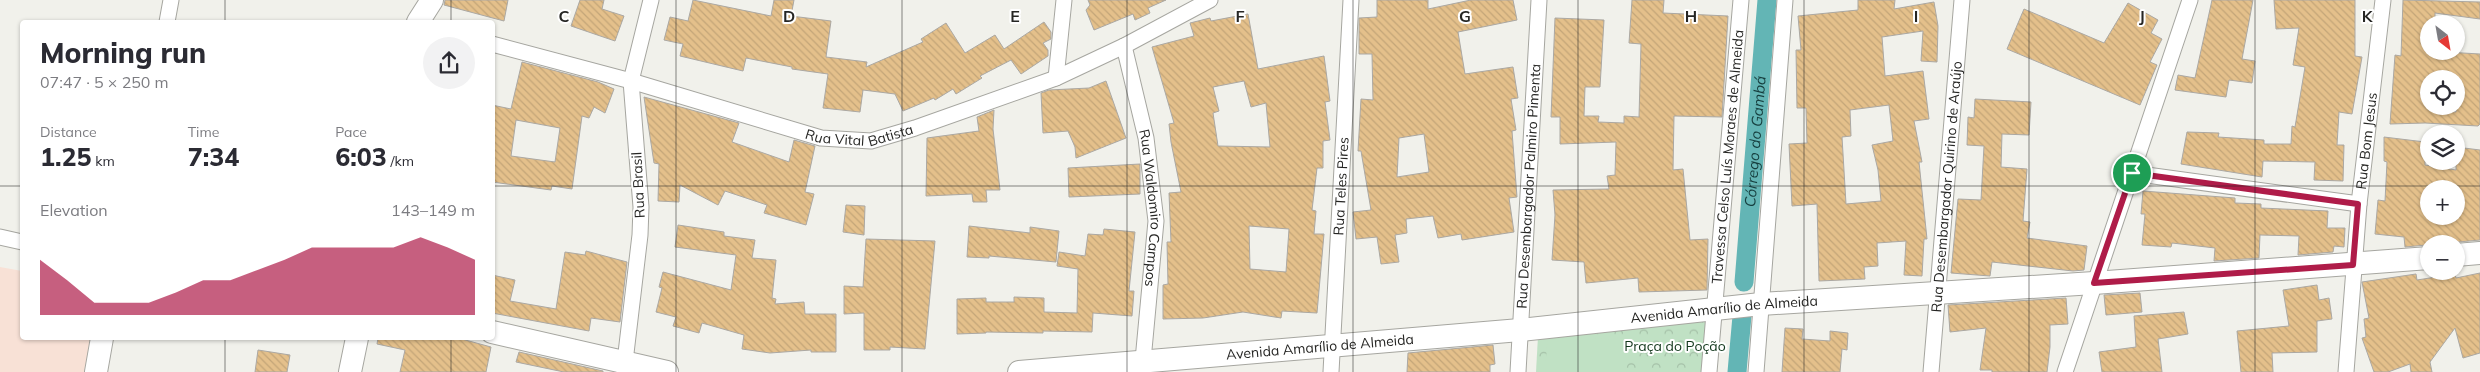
<!DOCTYPE html>
<html lang="en">
<head>
<meta charset="utf-8">
<style>
	:root { --surface:#fff; --page:#f2f2f3; --text:#2b2b33; --muted:#7c7c81; --accent:#af1c49 }
	body { margin:0; font-family:Mulish,sans-serif; background:var(--page); color:var(--text); height:100vh; display:flex; flex-direction:column; font-size:19px; white-space:nowrap }
	* { box-sizing:border-box; margin:0 }
	p { font-size:16px; color:var(--muted) }
	.icon { flex:none; width:28px; height:28px; fill:none; stroke:currentColor; stroke-width:2; stroke-linecap:round; stroke-linejoin:round }
	.map { position:relative; flex:1; overflow:hidden }
	.details { position:absolute; left:20px; top:20px; width:475px; height:320px; display:flex; flex-direction:column; background:var(--surface); border-radius:5px; box-shadow:0 1px 4px #0004 }
	.details>* { flex:none }
	.needle { width:32px; rotate:149deg }
	.buttons { position:absolute; left:2420px; top:15px; display:grid; gap:10px }
	.buttons a { display:grid; place-items:center; width:45px; height:45px; border-radius:50%; background:var(--surface); box-shadow:0 1px 4px #0004; font-size:25px }
	.pin { position:absolute; display:grid; place-items:center; width:42px; height:42px; color:#fff; margin:-21px; border:2px solid #fff; border-radius:50%; box-shadow:0 1px 5px #0007 }
	.round { display:grid; place-items:center; flex:none; width:52px; height:52px; border-radius:26px; background:var(--page) }
	.overview { display:flex; align-items:center; justify-content:space-between; height:85px; padding:0 20px }
	h1 { font-size:28px; font-weight:800; line-height:38px }
	.stats { display:grid; grid-template-columns:repeat(3,1fr); gap:8px; height:85px; padding:5px 20px }
	.stats div { display:grid; align-content:center }
	.stats b { font-size:25px; font-weight:800 }
	.stats small { font-size:14px; font-weight:400 }
	.stats p { font-size:14px }
	.chart { height:140px; padding:10px 20px }
	.chart p { display:flex; justify-content:space-between }
	.chart svg { width:100%; height:90px; margin-top:5px; fill:var(--accent); opacity:.7 }
	.map>svg:first-child { display:block }
	.education { fill:#f8e1d6 }
	.park { fill:url(#park-crowns) }
	.garden { fill:#c0e1c4 }
	.lines { fill:none; stroke-linecap:round; stroke-linejoin:round }
	.canal { stroke:#63b5b5; stroke-width:19 }
	.building { fill:url(#building-back-hatch); stroke:#aba8a3; fill-rule:evenodd }
	.street-casing { stroke:#a6a6a0; stroke-width:17 }
	.secondary-casing { stroke:#a6a6a0; stroke-width:24 }
	.street { stroke:#fff; stroke-width:15 }
	.secondary { stroke:#fff; stroke-width:22 }
	.route-casing { stroke:#fff; stroke-width:10 }
	.route { stroke:#af1c49; stroke-width:6 }
	.grid { fill:none; stroke:#262624; stroke-width:1; stroke-opacity:0.55 }
	.labels { text-anchor:middle; stroke-width:4; stroke-linejoin:round; paint-order:stroke }
	.street-label { font-size:14px; fill:#262624; stroke:#fff }
	.park-label { font-size:14px; fill:#10361a; stroke:#fff }
	.water-label { font-size:15px; font-style:italic; fill:#163e3e; stroke:#fff }
	.grid-label { font-size:16px; text-anchor:middle; font-weight:bold; fill:#262624; stroke:#fff; stroke-width:4; stroke-linejoin:round; paint-order:stroke }
</style>
</head>
<body>
<div class="map">
<svg width="2480" height="372" viewBox="0 0 2480 372">
	<defs>
		<pattern id="park-crowns" width="20" height="18" patternUnits="userSpaceOnUse" patternTransform="scale(1.25)"><rect width="20" height="18" fill="#c0e1c4"/><path d="M2 6a3 3 0 1 1 6 0M12 15a3 3 0 1 1 6 0" fill="none" stroke="#a5c1a8"/></pattern>
		<pattern id="building-back-hatch" width="6" height="6" patternUnits="userSpaceOnUse" patternTransform="scale(1.25)"><rect width="6" height="6" fill="#e4c08b"/><path d="M-1 5l2 2M0 0l6 6M5-1l2 2" fill="none" stroke="#c3a578"/></pattern>
	</defs>
	<rect width="100%" height="100%" fill="#f1f1eb"/>
	<path class="education" d="M0,267l22,4v67h76l-6,34h-92z"/>
	<path class="park" d="M1705,317l4,11 -3,44h-170l2,-36z"/>
	<path class="garden" d="M1548,335l81,6 -3,31h-81z"/>
	<g class="lines">
		<g class="canal">
			<path id="s1" d="M1744,282l23,-282"/>
			<path d="M1737,372l5,-56"/>
		</g>
	</g>
	<g class="building">
		<path d="M445,0h63l-4,21 -60,-16z"/>
		<path d="M580,0h24l-2,9 22,7 -9,25 -44,-15z"/>
		<path d="M693,0l78,16 3,-16h20l-3,16 40,5 -5,36 41,5 -1,5 57,-25 -2,-3 25,-16 19,30 30,-18 9,14 40,-27 7,10v7l-8,4 5,7v6l-27,18 -10,-14 -31,16 2,2 -26,16 -3,-5 -18,11 -1,-2 -31,13 -8,-17 -32,-4 -3,22 -37,-4 5,-34 -36,-5v-2l-46,-9 -3,13 -63,-15 3,-12 -19,-4 6,-23 18,4z"/>
		<path d="M1088,0h78l-18,8 2,5 -15,7 -2,-6 -39,16 -8,-20 4,-5z"/>
		<path d="M1377,0h51v9l43,-9h42l4,20 -59,12 7,42 48,-7 5,31 -7,1 5,31 -4,1 5,66 -8,1 5,34 -52,8 -1,-6 -23,4 -5,-22 -27,3 1,14 -12,2 4,27 -18,2 -4,-27 -21,2 -3,-27 18,-2 -10,-59h-3l3,-52 12,1 -1,-46h-13v-36l18,-1zM1424,134l5,38 -32,5 2,-39z"/>
		<path d="M1632,0h32l-1,13 65,3 -6,101 -48,-1 -1,54 10,-1 7,71 18,-1 -1,51 -68,2 -1,-14 -52,5 -2,-21 -32,-2 3,-45 -2,-25 56,-1 -2,-13 8,-1 1,-33 -56,2v-27h-9l4,-99 49,2 -4,67h-15l-1,29h15l-1,6 26,1v-7l15,1 2,-73 -12,-1z"/>
		<path d="M1858,0h37l-1,9 40,-7 4,24 -1,36 -16,-1 2,-30 -41,6 3,39 38,-5 6,48 -15,2 8,41h-3l8,77h-3l-2,37 -18,-1 2,-34 -29,2 1,23 -14,1 1,12 -46,2 -2,-77 -25,2 -3,-62 18,-1 -1,-35h-9l-1,-58h5l-3,-34 60,-6zM1889,105l4,36 -21,4 6,25 3,31 -35,3 -4,-67 9,-1 -1,-26z"/>
		<path d="M2212,0h41l-11,59 13,2 -3,22 -23,-3 -3,17 -51,-7 3,-15 17,3z"/>
		<path d="M2274,0h81v56l7,1 -10,57 -13,-2 -2,33h7l-1,36 -29,-1 1,-18 -52,-1 -1,16 -81,-13 6,-32 32,1 -1,4 46,3v4h27l1,-18 3,1 10,-60 -12,-2 6,-37 -23,1z"/>
		<path d="M2403,0l77,2v17l-45,-6v11h-6v27l51,3v70l-2,2 -53,-3 -35,1 5,-69 6,1zM2429,79h27v33l-27,-3z"/>
		<path d="M2128,3l30,17 -7,13 11,6 -12,23 7,3 -17,40 -133,-56 17,-40 80,34z"/>
		<path d="M1248,14l10,55 66,-13 6,45 -5,1 5,38 -7,1v27h-6l-5,42 4,1 -2,23h10l-7,79 -35,-2 -1,7 -38,-6 -40,6 -40,1v-34l5,-1 -1,-42h4l-2,-49 12,-1 -10,-50 -2,-18 5,-1 -22,-76 42,-11 -4,-13 20,-5 1,3zM1244,81l7,26 15,-4 4,44 -52,-1 -5,-33 6,-2 -6,-24zM1249,226l40,3 -3,43 -36,-3z"/>
		<path d="M522,62l76,20 16,7 -9,24 -11,-6 -5,11 -7,-2 -10,73 -20,-3 -1,4 -59,-8v-77l19,4zM516,120l44,8 -5,34 -44,-6z"/>
		<path d="M1106,81l20,57 -50,20 -1,-11 -7,-16 -25,2 -2,-40 8,-3 40,-2z"/>
		<path d="M644,97l95,26 -7,19 57,20 5,-22 21,6 -10,46 9,2 -8,31 -42,-12 3,-8 -42,-14 -7,14 -38,-20 -1,17 -21,-1 1,-37 -5,-1z"/>
		<path d="M1975,99l56,3 -2,33 -27,-1 -1,33 26,2 -4,52 7,1 -3,16 60,8 -3,24 -11,1 -81,-9 -2,14 -39,-3 7,-74 23,1 3,-54 -17,-1 1,-28 6,1z"/>
		<path d="M994,110l-1,19 7,61h-14l1,12h-14l-1,-8 -46,2 1,-58 52,-7 -2,-14z"/>
		<path d="M2384,137l41,5v23l31,5v-23l24,3v90l-75,7 -1,-10 -29,-3 3,-34 7,1 2,-39 -3,-1zM2429,189h27v27h-27z"/>
		<path d="M1140,164v30l-71,3 -1,-29z"/>
		<path d="M2143,191l92,7v5l26,1v4l67,3 -1,17h18l-1,19 -10,-1 -1,6 -35,3 1,-19 -39,-1 -1,23 -45,3 1,-13 -43,-5 -1,4 -29,-2 3,-31h-4z"/>
		<path d="M846,205l19,1 -1,29 -21,-3z"/>
		<path d="M678,225l46,7v4l31,4 -3,18 24,2 -4,38 4,1 -1,5 29,-2 1,12h31v38h-25v-2l-41,3 -28,-4 2,-14 -42,-12 -3,10 -26,-7 3,-9 -20,-5 6,-24 -3,-1 4,-15 68,18 5,-35 -61,-8z"/>
		<path d="M969,226l61,7v-6l29,4 -3,31 -67,-6v2l-22,-1z"/>
		<path d="M1104,229l31,3 -6,59h5l-2,25 -39,-3 -1,19 -49,-1v2l-57,-1v1l-29,1v-35l29,-1v4h28v-5l30,1v14l33,1 1,-44 -21,-3 2,-14 26,4 3,-22 15,1z"/>
		<path d="M866,239l69,2 -10,108 -35,-2v3h-26v-37l-20,1v-28l19,1z"/>
		<path d="M586,251l41,11 -7,60 -29,-4 -2,13 -97,-18v-38l23,5 -5,21 46,8 9,-57 20,3z"/>
		<path d="M2480,273v80l-17,5 -8,-30 -25,34 2,10h-21l-1,-8 -22,8h-14l-12,-34 4,-1 -2,-18 5,-1 -7,-36 54,-8 1,6 38,-6 1,4z"/>
		<path d="M2317,285l2,15 10,-2 3,21 -15,2v31l-45,1 1,19h-32l-4,-41 52,-5 -6,-36z"/>
		<path d="M2140,293l2,19 -36,3 -2,-20z"/>
		<path d="M2066,298l2,26 -18,1v22l-3,25h-55v-2h-12l6,-42 -36,4 -2,-27z"/>
		<path d="M2184,312l4,22 -30,5 4,33h-60l-3,-20 37,-5 -2,-31z"/>
		<path d="M1785,328l18,1 -1,10 28,2v-10l18,2 -1,17 -5,-1 -2,23h-58z"/>
		<path d="M378,338h80l33,9 -5,25h-86l5,-22 -28,-6z"/>
		<path d="M1493,345l2,19 -5,1v7h-83l1,-19z"/>
		<path d="M258,350l32,5 -3,17h-32z"/>
		<path d="M519,352l84,19v1h-39l-48,-10z"/>
	</g>
	<g class="lines">
		<defs>
			<g id="street">
				<path d="M167,22l4,-22"/>
				<path id="s2" d="M492,44l139,37 190,57 50,3 44,-13 141,-50 68,-32 86,-46"/>
				<path id="s3" d="M1124,46l22,92 10,83 -14,150"/>
				<path d="M1056,78l8,-78"/>
				<path d="M2132,173l227,31"/>
				<path d="M0,237l22,5"/>
				<path d="M624,370l16,-135 1,-28 -10,-126 20,-81"/>
				<path id="s4" d="M1331,372l20,-372"/>
				<path id="s5" d="M1518,372l21,-372"/>
				<path id="s6" d="M1709,372l32,-372"/>
				<path d="M1756,372l29,-372"/>
				<path id="s7" d="M1931,372l31,-372"/>
				<path d="M2065,372l125,-372"/>
				<path id="s8" d="M2346,372l13,-168 24,-204"/>
			</g>
			<g id="secondary">
				<path d="M418,22l14,-22"/>
				<path d="M2456,255l24,-2"/>
				<path d="M492,332l175,40"/>
				<path d="M96,372l6,-34"/>
				<path d="M350,372l7,-34"/>
				<path id="s9" d="M1019,372l501,-42 241,-26 333,-21 335,-25"/>
			</g>
		</defs>
		<use href="#street" class="street-casing"/>
		<use href="#secondary" class="secondary-casing"/>
		<use href="#street" class="street"/>
		<use href="#secondary" class="secondary"/>
	</g>
	<g class="lines">
		<defs>
			<path id="route" d="M2132,173l226,31 -5,61 -259,18z"/>
		</defs>
		<use href="#route" class="route-casing"/>
		<use href="#route" class="route"/>
	</g>
	<path class="grid" d="M225,0v22M451,0v22M676,0v372M902,0v372M1127,0v372M1353,0v372M1578,0v372M1804,0v372M2029,0v372M2255,0v372M0,186h22M492,186h1988M225,338v34M451,338v34"/>
	<g class="labels">
		<g class="street-label">
			<text dy="5" stroke="none"><textPath href="#s2" startOffset="381">Rua Vital Batista</textPath></text>
			<text dy="5" stroke="none"><textPath href="#s8" startOffset="232">Rua Bom Jesus</textPath></text>
			<text dy="5" stroke="none"><textPath href="#s6" startOffset="216">Travessa Celso Luís Moraes de Almeida</textPath></text>
			<text transform="translate(638 185) rotate(-93)" y="5">Rua Brasil</text>
			<text dy="5" stroke="none"><textPath href="#s4" startOffset="186">Rua Teles Pires</textPath></text>
			<text dy="5" stroke="none"><textPath href="#s5" startOffset="186">Rua Desembargador Palmiro Pimenta</textPath></text>
			<text dy="5" stroke="none"><textPath href="#s7" startOffset="186">Rua Desembargador Quirino de Araújo</textPath></text>
			<text dy="5" stroke="none"><textPath href="#s3" startOffset="165">Rua Waldomiro Campos</textPath></text>
			<text dy="5" stroke="none"><textPath href="#s9" startOffset="708">Avenida Amarílio de Almeida</textPath></text>
			<text dy="5" stroke="none"><textPath href="#s9" startOffset="302">Avenida Amarílio de Almeida</textPath></text>
		</g>
		<g class="park-label">
			<text x="1675" y="351">Praça do Poção</text>
		</g>
		<g class="water-label">
			<text dy="5" stroke="none"><textPath href="#s1" startOffset="141">Córrego do Gambá</textPath></text>
		</g>
	</g>
	<g class="grid-label">
		<text x="564" y="22">C</text>
		<text x="789" y="22">D</text>
		<text x="1015" y="22">E</text>
		<text x="1240" y="22">F</text>
		<text x="1465" y="22">G</text>
		<text x="1691" y="22">H</text>
		<text x="1916" y="22">I</text>
		<text x="2142" y="22">J</text>
		<text x="2367" y="22">K</text>
	</g>
</svg>
<div class="buttons">
<a><svg class="needle" viewBox="-14 -14 28 28"><path d="M0-13l5 13h-10z" fill="#e53935"/><path d="M0 13l5-13h-10z" fill="#7c7c81"/></svg></a>
<a><svg class="icon" aria-label="locate" viewBox="0 0 24 24"><circle cx="12" cy="12" r="6"/><path d="M12 2v4M12 18v4M2 12h4M18 12h4"/></svg></a>
<a><svg class="icon" aria-label="layers" viewBox="0 0 24 24"><path d="M12 4l9 5-9 5-9-5zM3 14l9 5 9-5"/></svg></a>
<a>+</a>
<a>−</a>
</div>
<div class="pin" style="left:2132px;top:173px;background:#1e9e55"><svg class="icon" aria-label="arrive" viewBox="0 0 24 24"><path d="M6 21V4h12l-3 4 3 4H6"/></svg></div>
<section class="details">
<div class="overview"><div><h1>Morning run</h1><p>07:47 · 5 × 250 m</p></div><a class="round"><svg class="icon" aria-label="share" viewBox="0 0 24 24"><path d="M12 15V3M7 8l5-5 5 5M5 13v7h14v-7"/></svg></a></div>
<div class="stats">
<div><p>Distance</p><b>1.25<small> km</small></b></div>
<div><p>Time</p><b>7:34</b></div>
<div><p>Pace</p><b>6:03<small> /km</small></b></div>
</div>
<div class="chart"><p><span>Elevation</span>143–149 m</p>
<svg viewBox="0 0 160 44" preserveAspectRatio="none"><path d="M0 44V17L10 27L20 38L30 38L40 38L50 33L60 27L70 27L80 22L90 17L100 11L110 11L120 11L130 11L140 6L150 11L160 17V44z"/></svg>
</div>
</section>
</div>
</body>
</html>
